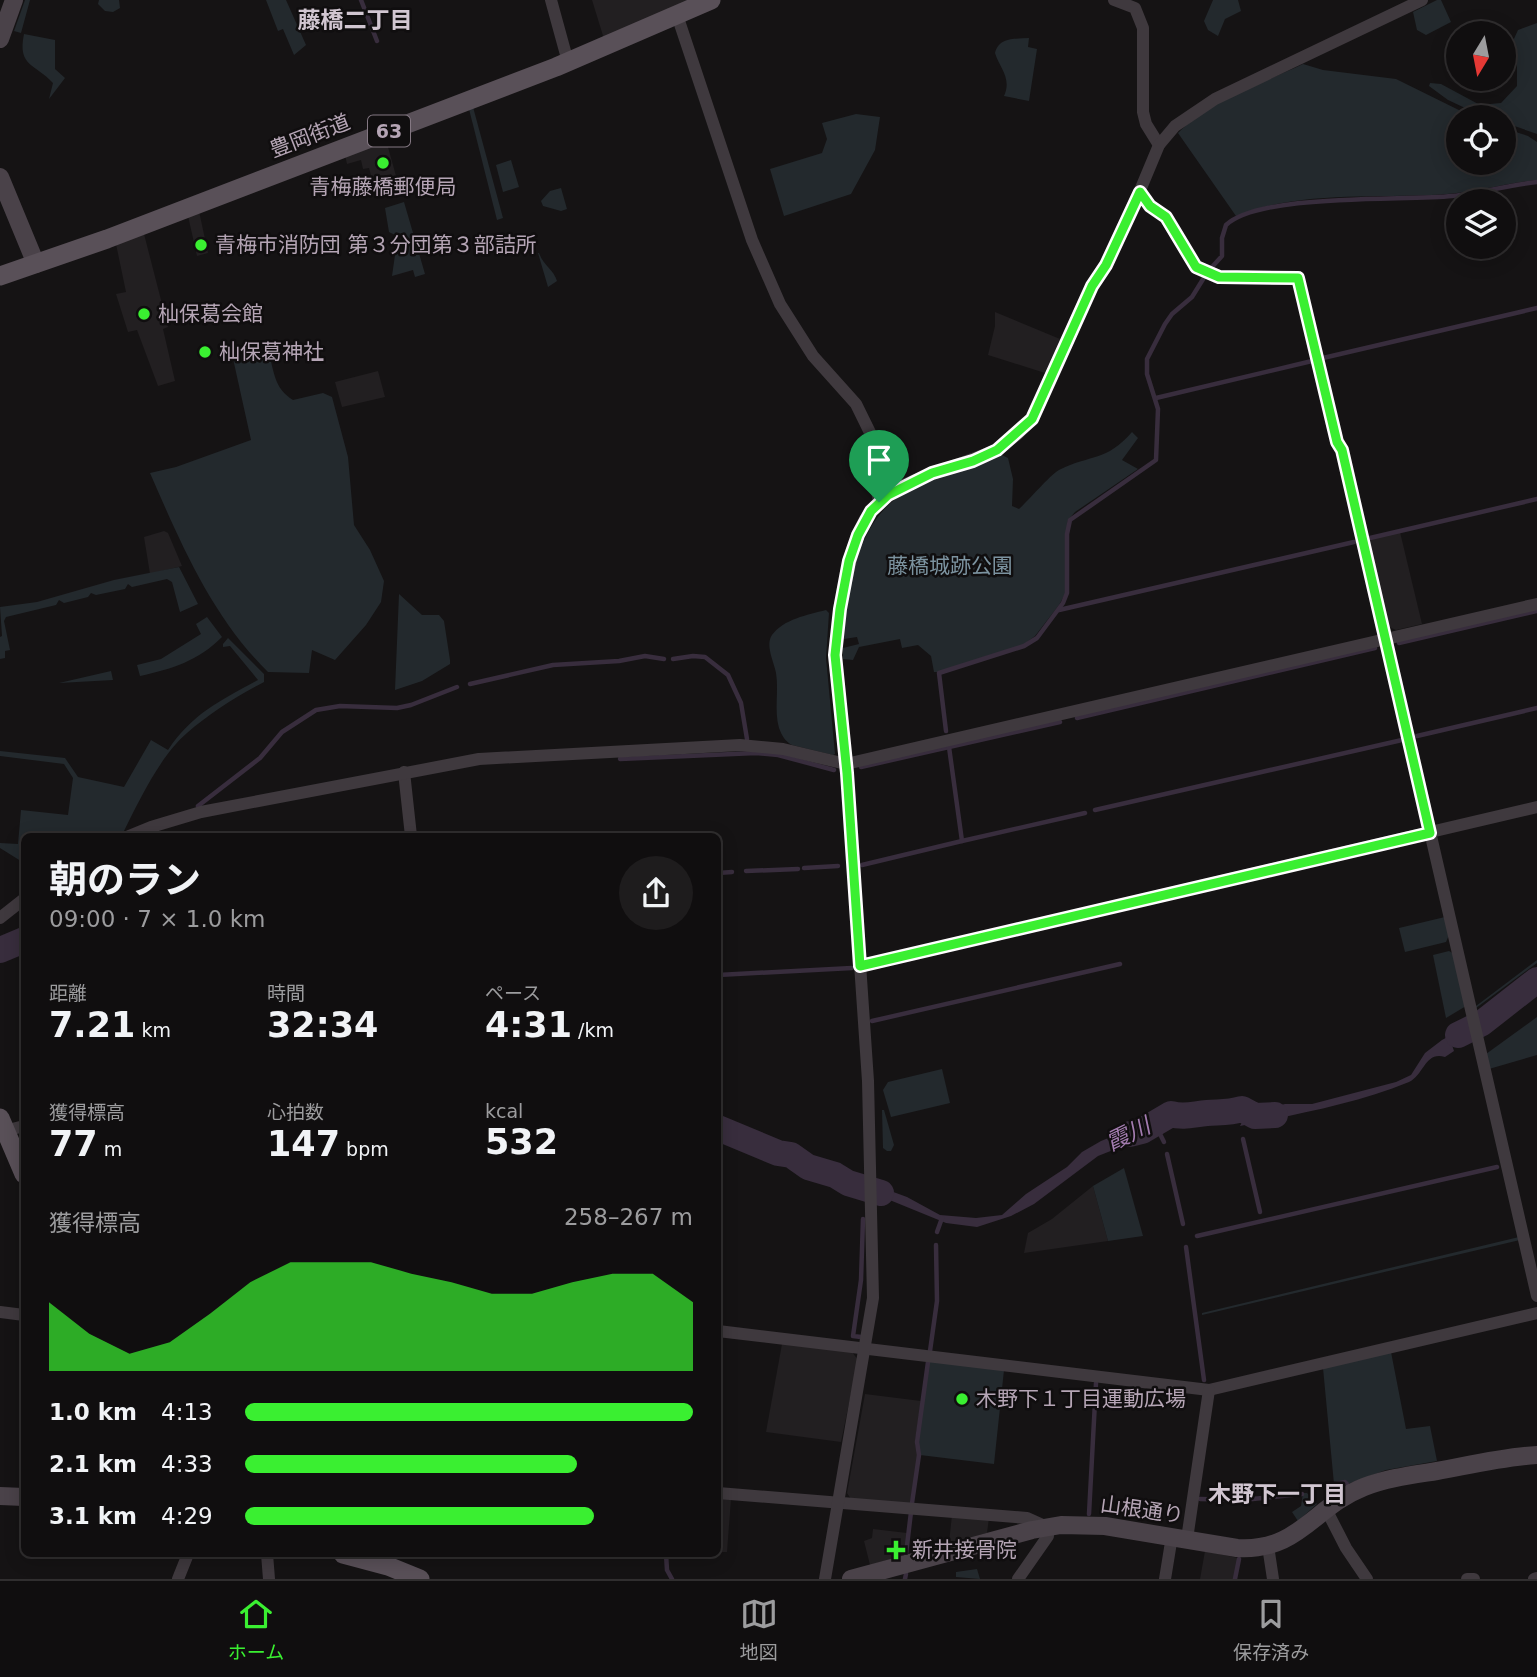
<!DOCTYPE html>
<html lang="ja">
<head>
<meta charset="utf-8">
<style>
	:root { --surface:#100e0f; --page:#1e1c1d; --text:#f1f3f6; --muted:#9c9c9e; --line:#302e2f; --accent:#3aef31 }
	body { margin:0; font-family:"DejaVu Sans","Noto Sans JP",sans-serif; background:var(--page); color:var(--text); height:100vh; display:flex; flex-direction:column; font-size:26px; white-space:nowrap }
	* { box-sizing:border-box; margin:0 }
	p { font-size:23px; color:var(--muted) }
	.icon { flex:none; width:38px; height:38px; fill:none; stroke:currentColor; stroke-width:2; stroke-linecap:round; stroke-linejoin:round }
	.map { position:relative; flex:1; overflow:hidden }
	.sheet { position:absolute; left:21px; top:833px; width:700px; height:724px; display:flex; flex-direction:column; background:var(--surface); border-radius:10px; box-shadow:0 4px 18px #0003,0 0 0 2px var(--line) }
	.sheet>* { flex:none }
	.needle { width:46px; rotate:190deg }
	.controls { position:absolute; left:1446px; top:21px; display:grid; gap:14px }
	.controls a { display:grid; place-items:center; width:70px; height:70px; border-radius:50%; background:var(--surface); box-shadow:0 4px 18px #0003,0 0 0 2px var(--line); font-size:35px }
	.pin { position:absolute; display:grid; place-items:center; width:60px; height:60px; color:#fff; margin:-72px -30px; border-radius:50% 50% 50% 0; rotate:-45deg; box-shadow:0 0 7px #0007 }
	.pin .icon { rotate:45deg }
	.round { display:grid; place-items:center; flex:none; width:74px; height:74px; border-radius:37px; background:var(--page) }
	.overview { display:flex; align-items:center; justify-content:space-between; height:119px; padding:0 28px }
	h1 { font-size:38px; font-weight:700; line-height:52px }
	.metrics { display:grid; grid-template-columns:repeat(3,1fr); gap:10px; height:119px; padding:7px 28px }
	.metrics div { display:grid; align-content:center }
	.metrics b { font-size:35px; font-weight:700 }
	.metrics small { font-size:19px; font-weight:400 }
	.metrics p { font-size:19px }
	.chart { height:196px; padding:14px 28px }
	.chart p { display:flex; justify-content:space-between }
	.chart svg { width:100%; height:126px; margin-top:7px; fill:var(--accent); opacity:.7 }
	ul { padding:0 28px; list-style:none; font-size:23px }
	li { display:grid; grid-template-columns:112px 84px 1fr; align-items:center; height:52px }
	li i { height:18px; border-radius:9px; background:var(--accent) }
	.tab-bar { display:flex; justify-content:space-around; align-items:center; height:98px; border-top:2px solid var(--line); background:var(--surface); font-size:19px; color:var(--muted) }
	.tab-bar a { display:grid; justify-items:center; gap:4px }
	.tab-bar .current { color:var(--accent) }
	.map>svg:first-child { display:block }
	.built { fill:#221f21 }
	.green { fill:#23292d }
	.water { fill:#382d3d }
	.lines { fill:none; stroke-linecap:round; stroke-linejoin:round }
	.stream { stroke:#382d3d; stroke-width:4.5 }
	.river { stroke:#382d3d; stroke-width:26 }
	.street { stroke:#3f393e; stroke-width:12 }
	.secondary { stroke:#4a4249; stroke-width:18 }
	.primary { stroke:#595058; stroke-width:19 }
	.route-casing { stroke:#fff; stroke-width:14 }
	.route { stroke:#3aef31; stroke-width:9 }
	.poi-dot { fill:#3aef31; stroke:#100e0f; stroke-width:2.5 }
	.labels { text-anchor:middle; stroke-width:5; stroke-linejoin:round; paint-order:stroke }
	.shield { fill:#100e0f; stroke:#847883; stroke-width:2 }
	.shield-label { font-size:19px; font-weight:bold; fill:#b5a5b5 }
	.street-label { font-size:21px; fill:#b5a5b5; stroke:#100e0f }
	.poi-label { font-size:21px; fill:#b5a5b5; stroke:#100e0f; text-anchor:start }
	.park-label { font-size:21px; fill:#7c93a0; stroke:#100e0f }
	.neighbourhood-label { font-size:23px; font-weight:bold; fill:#d1c6d1; stroke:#100e0f }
	.water-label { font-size:23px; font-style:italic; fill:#a37cb0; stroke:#100e0f }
</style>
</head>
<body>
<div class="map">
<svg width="1537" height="1579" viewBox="0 0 1537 1579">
	<rect width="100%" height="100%" fill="#151314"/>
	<g class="built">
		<path d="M592,0h99l-87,39z"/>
		<path d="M386,140l12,43 -23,7 -6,-22 -6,1 -2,-9 -14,4 -2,-9z"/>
		<path d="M199,211l9,42 -11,3 -9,-40z"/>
		<path d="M144,234l24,93 -5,2 12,52 -17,5 -21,-56 -9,2 -12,-38 10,-2 -10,-48z"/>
		<path d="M995,312l65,27 -15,34 -57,-18 7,-29z"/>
		<path d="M378,371l7,26 -43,10 -7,-25z"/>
		<path d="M164,531l4,2 14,33 -32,8 -6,-37z"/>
		<path d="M1400,532l22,92 -26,6 -7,-3 -21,-87z"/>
		<path d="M1093,1186l15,55 -84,12 4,-20 24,-14z"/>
		<path d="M782,1344l70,8 6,8 -17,82 -75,-10z"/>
		<path d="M865,1394l56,7 -6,41 3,13 -8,49 -59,-5 -4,-6z"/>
		<path d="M718,1498l13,1 -4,53h-9z"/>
		<path d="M952,1515l37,3 -2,15 -38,10z"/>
		<path d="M873,1529l34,4 -2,22 -35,10 -6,-24 8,-3z"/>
		<path d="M1205,1551l33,7 -4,21h-34z"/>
	</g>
	<g class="green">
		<path d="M25,0h5l-9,33 -7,-2z"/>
		<path d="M99,0h20l1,8 -7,4 -8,-1 -7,-7z"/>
		<path d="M266,0h20l20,45 -12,10 -11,-26 -5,2z"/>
		<path d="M1213,0h25l3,11 -16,8 -7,17 -10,-6 -4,-9z"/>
		<path d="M1437,0h4l10,22 -25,13 -9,-5 -4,-18z"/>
		<path d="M1537,23v111l-34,-12v-5l-23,-2 -32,-15 -19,-14 1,-3 11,1 39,21 21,-2 16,-17v-34l-4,-11 5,-11z"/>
		<path d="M24,34l31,6v29l10,9 -16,21 4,-16c-17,-19 -36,-16 -29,-49z"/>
		<path d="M1029,38l-1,9 9,2 -8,52 -25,-5c8,-18 -4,-27 -9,-43 4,-16 20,-14 34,-15z"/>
		<path d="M1303,64l20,6 73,9 77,38h-15v46h45v-35l25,8 9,6v38c-30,3 -60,12 -90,14 -68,5 -148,-4 -211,22l-58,-83c30,-31 85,-50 125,-69z"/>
		<path d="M473,107l30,111 -6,2 -28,-111z"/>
		<path d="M856,114l24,3 -5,33 -24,44 -67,22 -14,-47 52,-16 5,-14 -5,-16z"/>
		<path d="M511,160l8,27 -16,5 -7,-27z"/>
		<path d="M561,188l6,21 -6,2 -18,-5 -2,-5 9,-10z"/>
		<path d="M404,202l21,72 -10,3 -2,-7 -21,6 3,-21 12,-7 -4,-15 -8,2 -6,-3 -4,-24z"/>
		<path d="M538,253h1c4,12 15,17 18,28l-9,6z"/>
		<path d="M247,350h12l11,8c5,19 6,31 23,42l30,-7 9,4 16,60 6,68 16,25 14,31 -3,21 -15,23 -31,35 -23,-10 -3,23 -41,-1c-56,-55 -87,-128 -118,-199l26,-6 75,-27 -19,-86z"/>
		<path d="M1132,432l6,6 -16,22 16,9 -63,43 -7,8 -1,6 -2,68 -6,11 -24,31 -12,9 -86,27h-3l-3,-16 -13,-11 -16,3 -2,-9 -41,8 -6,13 -10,-1v-11l16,-4 -2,-7 -13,2c4,-54 13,-123 67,-150 29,-15 62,-19 91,-34l6,3 5,21 -1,27 7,3c10,-9 30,-33 40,-39 32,-16 47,-8 73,-38z"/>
		<path d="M179,567l19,37 -18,8 -8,-30 -5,-3 -35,8 -4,-3 -3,5 -29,6 -5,-2 -3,4 -24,6 -5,-3 -3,5 -50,12 -2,4 6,29 -5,1v7l-5,1v-22l2,-1 -2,-29 37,-5 77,-22z"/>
		<path d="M399,594l23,21h17l5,6 6,39v4l-28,17 -27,9z"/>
		<path d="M826,610l3,3 -3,45 9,96 -2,1 -41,-10c-7,-4 -10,-9 -13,-17 -5,-18 0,-37 -3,-55 -2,-11 -11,-28 -4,-38 12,-16 35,-20 54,-25z"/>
		<path d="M207,617l15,20c-24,24 -50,32 -82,39l-3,-11 24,-6 40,-25 -5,-10z"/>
		<path d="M228,638l36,36v8c-27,14 -54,31 -77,51 -27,23 -48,68 -64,100l-7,3h-92v27l-24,-15v-5l18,1 3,-34 47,5 5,-37 -9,-14 -64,-8v-5l65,7 13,19 46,10 27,-47 17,10c25,-37 52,-49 90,-70l-28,-34 -7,1v-3z"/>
		<path d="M111,671l2,9 -54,3z"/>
		<path d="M1445,917l4,18 -3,7 -41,10 -6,-24z"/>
		<path d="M1449,951l5,3 12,52 -20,12 -13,-63z"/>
		<path d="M1537,960v3l-61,45v-2z"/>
		<path d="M1537,1017v38l-48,14 -3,-15z"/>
		<path d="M942,1069l8,34 -59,14 -8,-27 5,-8z"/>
		<path d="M882,1110h2l10,35 -3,6h-4l-4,-3z"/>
		<path d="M1124,1168l19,68 -35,5 -15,-55z"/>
		<path d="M1519,1237l1,3 -318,75v-2z"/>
		<path d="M1391,1352l15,77 24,-3 7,35 -51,9 -38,14 -2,-3 -12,3 -11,-116z"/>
		<path d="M929,1361l75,9 -10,94 -74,-9 -3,-13z"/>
		<path d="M1303,1493h4l10,11 -19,17 -6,-9 9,-6z"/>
		<path d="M977,1569l3,10 -24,-2v-5z"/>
	</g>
	<g class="water">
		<path d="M1488,1018l-6,9 -31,15 3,9 -9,6c-20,-6 -21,18 -36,25 -54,22 -112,32 -169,44l7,-13 -5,-4 22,-4h4l-1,5 5,3 5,-7 8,-2h27l84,-22 15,-7 14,-22 17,-13 37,-20z"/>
		<path d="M1162,1121l-16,16 -48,19 -64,48 -23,12 -34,11 -31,-4 -98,-40 29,3 30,11 33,18 36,3 26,-3 24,-21 41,-27 15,-15 19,-11 45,-18z"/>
	</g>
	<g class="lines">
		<g class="stream">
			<path d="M361,0l16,41"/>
			<path d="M1212,267l10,-11v-18l4,-13c34,-32 176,-24 226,-29 29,-3 57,-11 85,-14"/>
			<path d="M1323,358l214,-50"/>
			<path d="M1156,398l156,-37"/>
			<path d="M1370,538l167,-39"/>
			<path d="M1059,610l295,-68"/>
			<path d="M1399,643l138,-32"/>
			<path d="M673,659l20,-3 12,1 23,18 13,28 6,36"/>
			<path d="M470,684l83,-19 66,-4 26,-5 19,3"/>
			<path d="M1077,718l298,-70"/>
			<path d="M946,731l-7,-58 85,-27 13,-8 26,-35 4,-10v-59l3,-14 86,-60 2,-51 -11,-35v-15l18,-35 7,-10 20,-17 13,-21"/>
			<path d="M1417,736l120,-28"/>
			<path d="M620,759l136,-6 22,2 56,15"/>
			<path d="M861,767l199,-45"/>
			<path d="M198,806l62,-48 22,-26 34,-22 24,-4 57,2 14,-3 46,-18"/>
			<path d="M1095,810l307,-70"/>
			<path d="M150,836l3,-2"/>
			<path d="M962,841l123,-28"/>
			<path d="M862,865l100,-24 -13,-94"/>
			<path d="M804,868l34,-2"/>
			<path d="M746,871l52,-2"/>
			<path d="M718,873l14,-1"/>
			<path d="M718,975l134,-7"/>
			<path d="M872,1021l248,-57"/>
			<path d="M1155,1124l9,18"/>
			<path d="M1243,1139l17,73"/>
			<path d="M1167,1154l16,70"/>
			<path d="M937,1232l5,-14"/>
			<path d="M1197,1236l300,-69"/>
			<path d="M1186,1247l18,133"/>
			<path d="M861,1337l-8,-1 8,-56 2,-61"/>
			<path d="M930,1351l7,-50 -1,-56"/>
			<path d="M1336,1484l9,-2 2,2"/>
			<path d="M1200,1499l43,1 59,-6"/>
			<path d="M912,1503l7,-48 -2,-13 11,-80"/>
			<path d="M1089,1514l7,-131"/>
			<path d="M666,1554l1,16 5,9"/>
			<path d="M906,1554l5,-42"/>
			<path d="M905,1579l1,-5"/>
			<path d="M1235,1579l4,-20"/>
		</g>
		<g class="river">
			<path d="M0,950l24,-10"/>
			<path d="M1458,1035l24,-12 55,-43"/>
			<path d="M718,1128l60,25 13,2 17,12 27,8 13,8 33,10"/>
			<path d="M1130,1134l12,-3 29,-17c13,4 23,0 36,-1 12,-1 22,0 35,-4l13,7 20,-1"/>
		</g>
		<g class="street">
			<path d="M551,0l17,62"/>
			<path d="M1114,0l21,8 8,20v84l3,12 13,21"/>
			<path d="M677,15l75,225 28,64 33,52 43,48 26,53 -6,29 3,16"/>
			<path d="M1140,192l10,14 15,11 31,50 23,10 79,1 39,163 5,9 195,846"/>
			<path d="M404,772l7,64"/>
			<path d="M129,836l22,-9 50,-15 278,-53 261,-14 43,4 63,15 691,-160"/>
			<path d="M0,918l24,-19"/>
			<path d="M860,966l677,-159"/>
			<path d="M1,1132l23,-6"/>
			<path d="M0,1312l24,3"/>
			<path d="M718,1331l491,59 328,-77"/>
			<path d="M718,1493l309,25 20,9 1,9 -30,43"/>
			<path d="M1326,1509l20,39 21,31"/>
			<path d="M1187,1539l22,-149"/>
			<path d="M1268,1546l5,33"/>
			<path d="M267,1554l2,25"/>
			<path d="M178,1579l10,-25"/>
			<path d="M825,1579l48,-281 -5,-217 -21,-308 -11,-108v-23l5,-40 16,-67 8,-16 14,-17 20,-15 14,-6 84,-31 21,-16 14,-15 60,-133 14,-21 25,-53 28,-67 16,-19 40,-27 207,-99"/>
			<path d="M1165,1579l7,-43"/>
			<path d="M1467,1579h7"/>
			<path d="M1534,1579l3,-1"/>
		</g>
		<g class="secondary">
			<path d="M0,39l14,-39"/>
			<path d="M0,177l36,87"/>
			<path d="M0,1496l24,1"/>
			<path d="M851,1579l181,-49 29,-5 44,1 132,22c62,4 76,-41 127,-61 23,-9 48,-12 73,-16 33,-6 66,-14 100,-16"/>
		</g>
		<g class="primary">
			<path d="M0,276l107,-37 449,-172 155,-67"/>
			<path d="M0,1118l24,56"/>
			<path d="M343,1554l45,12 32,13"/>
		</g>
	</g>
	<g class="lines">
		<defs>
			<path id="route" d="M1140,192l10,14 16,11 30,50 23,10 79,1 39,164 5,8 88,383 -570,133 -13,-193 -12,-118 5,-46 9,-48 9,-26 13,-24 17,-16 44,-22 41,-12 24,-11 35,-31 60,-133 14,-21z"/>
		</defs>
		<use href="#route" class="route-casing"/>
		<use href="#route" class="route"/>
	</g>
	<g class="poi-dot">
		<circle cx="383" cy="163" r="7"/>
		<circle cx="201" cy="245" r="7"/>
		<circle cx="144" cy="314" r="7"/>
		<circle cx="205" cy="352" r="7"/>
		<circle cx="962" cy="1399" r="7"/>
		<path d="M892.5 1539.5h7v7h7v7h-7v7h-7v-7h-7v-7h7z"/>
	</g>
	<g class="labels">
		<rect class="shield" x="368" y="115.5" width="42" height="31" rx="5"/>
		<g class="shield-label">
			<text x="389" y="138">63</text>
		</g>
		<g class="street-label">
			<text transform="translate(310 136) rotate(-21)" y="7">豊岡街道</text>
			<text transform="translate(1142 1510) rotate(8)" y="7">山根通り</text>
		</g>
		<g class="poi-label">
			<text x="383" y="194" text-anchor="middle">青梅藤橋郵便局</text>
			<text x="215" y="252">青梅市消防団 第３分団第３部詰所</text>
			<text x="158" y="321">杣保葛会館</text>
			<text x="219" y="359">杣保葛神社</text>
			<text x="976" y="1406">木野下１丁目運動広場</text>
			<text x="912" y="1557">新井接骨院</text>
		</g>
		<g class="park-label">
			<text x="950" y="573">藤橋城跡公園</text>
		</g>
		<g class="neighbourhood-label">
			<text x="355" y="28">藤橋二丁目</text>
			<text x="1277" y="1502">木野下一丁目</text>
		</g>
		<g class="water-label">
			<text transform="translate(1128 1134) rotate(-26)" y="8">霞川</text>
		</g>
	</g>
</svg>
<div class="controls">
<a><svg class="needle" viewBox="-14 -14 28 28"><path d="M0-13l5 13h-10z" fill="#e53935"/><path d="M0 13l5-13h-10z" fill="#9c9c9e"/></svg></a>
<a><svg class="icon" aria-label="locate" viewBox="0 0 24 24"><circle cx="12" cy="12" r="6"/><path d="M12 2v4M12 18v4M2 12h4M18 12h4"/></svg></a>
<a><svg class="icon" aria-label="layers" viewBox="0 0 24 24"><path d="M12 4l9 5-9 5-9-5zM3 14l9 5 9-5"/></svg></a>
</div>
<div class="pin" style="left:879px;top:502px;background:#1e9e55"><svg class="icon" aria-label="arrive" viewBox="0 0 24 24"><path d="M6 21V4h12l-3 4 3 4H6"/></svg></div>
<section class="sheet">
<div class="overview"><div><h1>朝のラン</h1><p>09:00 · 7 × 1.0 km</p></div><a class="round"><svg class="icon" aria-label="share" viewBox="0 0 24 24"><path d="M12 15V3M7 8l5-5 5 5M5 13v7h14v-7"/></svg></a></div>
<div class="metrics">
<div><p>距離</p><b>7.21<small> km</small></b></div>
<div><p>時間</p><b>32:34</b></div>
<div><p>ペース</p><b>4:31<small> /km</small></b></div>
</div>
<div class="metrics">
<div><p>獲得標高</p><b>77<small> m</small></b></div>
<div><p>心拍数</p><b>147<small> bpm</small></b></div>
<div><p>kcal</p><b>532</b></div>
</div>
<div class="chart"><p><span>獲得標高</span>258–267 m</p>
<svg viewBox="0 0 160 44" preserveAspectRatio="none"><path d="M0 44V20L10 31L20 38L30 34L40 24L50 13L60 6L70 6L80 6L90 10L100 13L110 17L120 17L130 13L140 10L150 10L160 20V44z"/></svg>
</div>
<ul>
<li><b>1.0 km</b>4:13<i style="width:100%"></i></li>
<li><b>2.1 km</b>4:33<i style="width:74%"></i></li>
<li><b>3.1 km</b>4:29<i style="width:78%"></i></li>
</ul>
</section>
</div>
<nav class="tab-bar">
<a class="current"><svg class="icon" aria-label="home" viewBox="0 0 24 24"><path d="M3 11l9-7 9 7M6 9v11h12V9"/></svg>ホーム</a>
<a><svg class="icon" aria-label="map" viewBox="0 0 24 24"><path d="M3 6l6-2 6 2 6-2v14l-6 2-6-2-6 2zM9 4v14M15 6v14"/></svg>地図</a>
<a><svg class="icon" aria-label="saved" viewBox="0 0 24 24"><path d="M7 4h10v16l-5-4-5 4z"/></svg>保存済み</a>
</nav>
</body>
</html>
